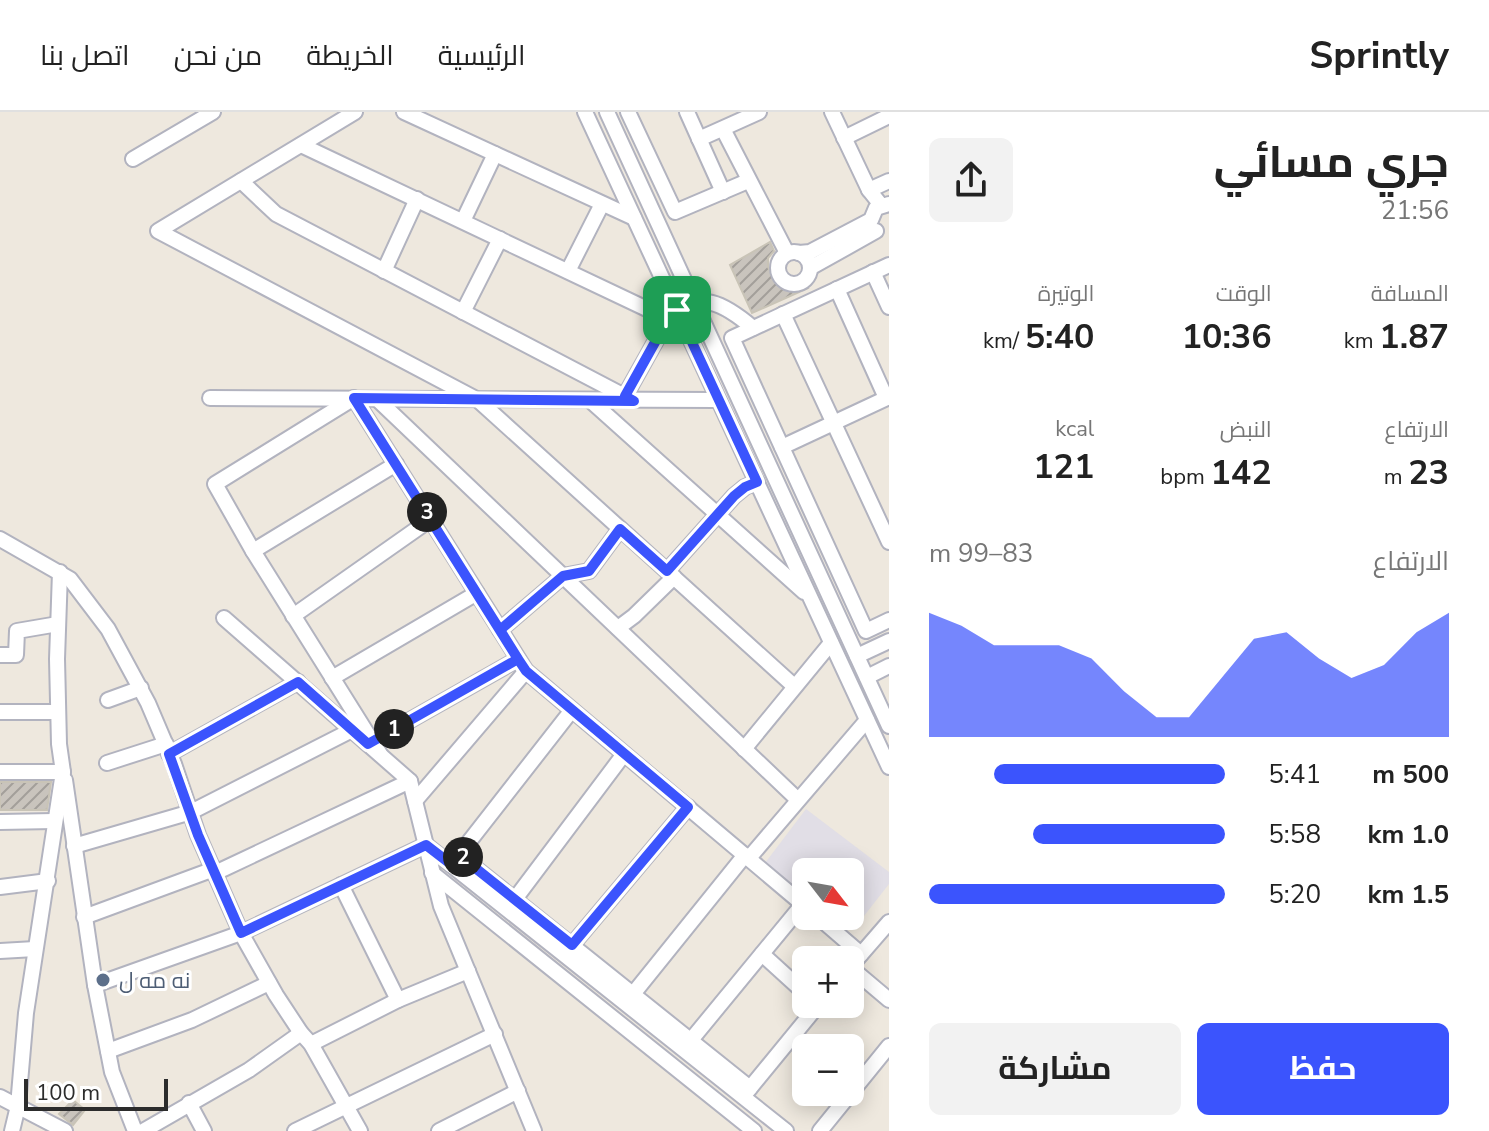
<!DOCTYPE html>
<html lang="ar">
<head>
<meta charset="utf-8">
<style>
	:root { --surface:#fff; --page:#f2f2f2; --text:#222; --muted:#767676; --line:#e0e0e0; --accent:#3b54fd }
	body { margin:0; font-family:"Nunito Sans",Cairo,sans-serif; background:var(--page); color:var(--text); direction:rtl; height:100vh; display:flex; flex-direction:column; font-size:30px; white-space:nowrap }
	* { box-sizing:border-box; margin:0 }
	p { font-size:26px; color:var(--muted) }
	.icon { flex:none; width:44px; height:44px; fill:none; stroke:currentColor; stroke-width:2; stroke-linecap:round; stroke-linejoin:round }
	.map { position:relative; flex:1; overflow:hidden; direction:ltr }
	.panel { display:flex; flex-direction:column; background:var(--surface); width:600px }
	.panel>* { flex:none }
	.needle { width:52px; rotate:121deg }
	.buttons { position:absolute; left:792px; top:746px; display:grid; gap:16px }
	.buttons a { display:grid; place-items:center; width:72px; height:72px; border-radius:12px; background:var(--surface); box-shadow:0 4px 20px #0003; font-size:40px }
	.scale { position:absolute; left:24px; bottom:20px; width:144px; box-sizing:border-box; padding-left:8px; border:4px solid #2c2c2c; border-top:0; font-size:22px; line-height:28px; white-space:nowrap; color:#2c2c2c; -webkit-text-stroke:6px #fff; paint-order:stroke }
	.pin { position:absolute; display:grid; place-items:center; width:68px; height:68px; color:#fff; margin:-34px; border-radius:16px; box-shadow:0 4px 12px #0006 }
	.km { position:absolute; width:40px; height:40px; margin:-20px; border-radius:50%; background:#222; color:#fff; font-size:22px; line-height:40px; text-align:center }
	.round { display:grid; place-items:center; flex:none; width:84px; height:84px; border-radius:12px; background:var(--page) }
	.summary { display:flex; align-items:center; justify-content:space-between; height:136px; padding:0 40px }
	h1 { font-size:44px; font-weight:700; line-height:60px }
	.figures { display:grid; grid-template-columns:repeat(3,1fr); gap:12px; height:136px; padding:8px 40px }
	.figures div { display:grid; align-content:center }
	.figures b { font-size:34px; font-weight:700 }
	.figures small { font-size:22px; font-weight:400 }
	.figures p { font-size:22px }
	.chart { height:224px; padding:16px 40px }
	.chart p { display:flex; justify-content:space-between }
	.chart svg { width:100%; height:144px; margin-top:8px; fill:var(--accent); opacity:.7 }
	.action { display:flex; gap:16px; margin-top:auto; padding:16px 40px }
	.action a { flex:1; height:92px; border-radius:12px; background:var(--accent); color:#fff; font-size:32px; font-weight:700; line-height:92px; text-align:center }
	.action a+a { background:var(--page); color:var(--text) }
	ul { padding:0 40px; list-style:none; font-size:26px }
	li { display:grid; grid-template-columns:128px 96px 1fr; align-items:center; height:60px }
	li i { height:20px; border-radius:10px; background:var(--accent) }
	header { display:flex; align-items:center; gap:48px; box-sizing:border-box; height:112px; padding:0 40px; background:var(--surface); border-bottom:2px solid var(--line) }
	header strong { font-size:38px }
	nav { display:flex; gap:44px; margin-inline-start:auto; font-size:28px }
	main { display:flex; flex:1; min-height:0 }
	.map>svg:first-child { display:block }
	.industrial { fill:#e1dee6 }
	.building { fill:url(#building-hatch); stroke:#c9c4b7; stroke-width:2 }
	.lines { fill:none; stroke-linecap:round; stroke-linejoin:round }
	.minor-casing { stroke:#b2b3bf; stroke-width:18 }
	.minor { stroke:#fff; stroke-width:14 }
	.route-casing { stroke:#fff; stroke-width:16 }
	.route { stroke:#3b54fd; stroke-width:10 }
	.service-dot { fill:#5c6f8a; stroke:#fff; stroke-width:3 }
	.labels { text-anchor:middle; stroke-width:6; stroke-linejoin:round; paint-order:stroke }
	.service-label { font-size:22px; fill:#4e5e75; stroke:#fff; text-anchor:start }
</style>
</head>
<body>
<header>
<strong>Sprintly</strong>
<nav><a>الرئيسية</a><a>الخريطة</a><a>من نحن</a><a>اتصل بنا</a></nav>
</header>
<main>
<section class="panel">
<div class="summary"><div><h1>جري مسائي</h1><p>21:56</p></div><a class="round"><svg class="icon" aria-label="share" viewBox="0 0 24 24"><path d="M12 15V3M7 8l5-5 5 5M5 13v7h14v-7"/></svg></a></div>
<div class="figures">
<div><p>المسافة</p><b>1.87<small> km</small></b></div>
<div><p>الوقت</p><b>10:36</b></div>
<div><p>الوتيرة</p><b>5:40<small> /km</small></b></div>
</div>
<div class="figures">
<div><p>الارتفاع</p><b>23<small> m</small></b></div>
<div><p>النبض</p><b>142<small> bpm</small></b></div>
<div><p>kcal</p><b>121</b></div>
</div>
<div class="chart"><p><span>الارتفاع</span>83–99 m</p>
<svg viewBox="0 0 160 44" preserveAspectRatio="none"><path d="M0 44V6L10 10L20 16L30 16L40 16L50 20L60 30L70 38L80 38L90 26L100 14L110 12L120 20L130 26L140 22L150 12L160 6V44z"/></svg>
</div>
<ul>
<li><b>500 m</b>5:41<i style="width:78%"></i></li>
<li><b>1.0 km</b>5:58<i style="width:65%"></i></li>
<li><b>1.5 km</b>5:20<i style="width:100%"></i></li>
</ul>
<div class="action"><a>حفظ</a><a>مشاركة</a></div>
</section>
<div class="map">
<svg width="889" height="1019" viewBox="0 0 889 1019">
	<defs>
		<pattern id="building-hatch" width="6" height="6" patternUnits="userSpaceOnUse" patternTransform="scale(2)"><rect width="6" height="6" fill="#c9c4bd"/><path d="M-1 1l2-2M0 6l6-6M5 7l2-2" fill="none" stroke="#a39f9a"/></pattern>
	</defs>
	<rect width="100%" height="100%" fill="#eee8de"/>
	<path class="industrial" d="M806,697l83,63v12l-36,46 -18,-14h15v-44h-44v22l-41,-31z"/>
	<g class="building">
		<path d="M770,130l4,9 -6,7v9l8,15 11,7 19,-4 2,3 -56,25 -22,-48z"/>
		<path d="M0,670h51l-4,28h-47z"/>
		<path d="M73,988l12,10 -12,15 -14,-11z"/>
	</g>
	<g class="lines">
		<defs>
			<g id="minor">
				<path d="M355,0l-197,119 320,169 316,286"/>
				<path d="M404,0l230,106"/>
				<path d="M585,0l304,655"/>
				<path d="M607,0l282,614"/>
				<path d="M628,0l47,100 73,-31"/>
				<path d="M687,0l36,80"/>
				<path d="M832,0l37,78 12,15"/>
				<path d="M723,17l64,124"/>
				<path d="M844,26l45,-22"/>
				<path d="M699,27l60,-27"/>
				<path d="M301,33l367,174"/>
				<path d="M133,47l80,-47"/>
				<path d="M241,69l35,33 354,185"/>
				<path d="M869,78l20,-9"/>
				<path d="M463,109l32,-67"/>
				<circle cx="794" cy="156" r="16"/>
				<path d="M799,141l11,-1 61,-32 5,-12 13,-4"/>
				<path d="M889,153l-157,73 134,293 23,-11"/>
				<path d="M810,156l66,-37"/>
				<path d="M384,159l33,-72"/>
				<path d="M568,159l34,-67"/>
				<path d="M873,160l16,35"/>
				<path d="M837,177l49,109"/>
				<path d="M463,200l37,-73"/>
				<path d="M783,202l106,228"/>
				<path d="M625,284l43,-77c30,-32 58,-14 85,9"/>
				<path d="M210,286l508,2"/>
				<path d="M377,287l420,400"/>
				<path d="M591,289l213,191"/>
				<path d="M782,335l107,-50"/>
				<path d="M0,427l70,40 38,50 40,74 26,61 24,71 43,98 35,62 25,38 10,11 49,87"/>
				<path d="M253,439l143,-87"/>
				<path d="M667,459l67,-75 11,-9 12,-5"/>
				<path d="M293,504l138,-97"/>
				<path d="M224,506l186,163 31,125 93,225"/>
				<path d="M618,516l16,-12 40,-39"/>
				<path d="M500,518l63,-54 26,-5 31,-42"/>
				<path d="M0,543h16l1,-24 41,-7"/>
				<path d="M857,544l32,-15"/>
				<path d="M867,565l22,-11"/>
				<path d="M332,566l145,-85"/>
				<path d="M108,588l33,-12"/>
				<path d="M0,600h58"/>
				<path d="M368,632l150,-85"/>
				<path d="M744,637l87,-106"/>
				<path d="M169,642l129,-72"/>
				<path d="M380,642l-127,-203 -38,-67 139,-86 172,273 280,236"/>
				<path d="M107,651l59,-19"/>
				<path d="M0,660h63"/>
				<path d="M65,668l30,205 17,87 23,59"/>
				<path d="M415,689l111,-130"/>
				<path d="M0,710l54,-1"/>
				<path d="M74,734l117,-34 161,-82"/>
				<path d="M459,743l291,233"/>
				<path d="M749,746l118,-138"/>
				<path d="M454,749l118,-151"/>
				<path d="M215,761l195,-92"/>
				<path d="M432,761l322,258"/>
				<path d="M341,773l57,115"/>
				<path d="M0,775l48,-6"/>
				<path d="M515,787l109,-145"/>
				<path d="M817,804l44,38"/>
				<path d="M84,805l130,-48"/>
				<path d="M572,833l116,-138"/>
				<path d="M0,839l35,-2"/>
				<path d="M762,842l44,40"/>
				<path d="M850,855l39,-45"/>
				<path d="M850,855l39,33"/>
				<path d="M95,873l146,-52 185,-88 360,286"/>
				<path d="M633,882l112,-139"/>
				<path d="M691,928l112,-136"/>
				<path d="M311,932l87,-44 70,-29"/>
				<path d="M108,939l84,-31 77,-37"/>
				<path d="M746,981l73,-89"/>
				<path d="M0,985l65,34"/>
				<path d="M189,991l15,28"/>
				<path d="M12,1019l6,-25 8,-93 37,-241 -4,-28 -2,-85 3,-87"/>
				<path d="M143,1019l106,-61 52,-37"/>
				<path d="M295,1019l200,-97"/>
				<path d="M439,1019l79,-40"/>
				<path d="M820,1019l69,-85"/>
			</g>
		</defs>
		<use href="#minor" class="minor-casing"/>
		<use href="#minor" class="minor"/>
	</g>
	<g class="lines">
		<defs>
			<path id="route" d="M677,198l80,172 -12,5 -11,9 -67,75 -47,-42 -31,42 -26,5 -63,54 18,29 -150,85 -70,-62 -129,72 29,81 43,98 185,-88 26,20 7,-10 113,90 116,-138 -162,-136 -8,-12 -164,-261 280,3 -9,-5 43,-77 9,-9"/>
		</defs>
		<use href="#route" class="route-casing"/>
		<use href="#route" class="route"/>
	</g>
	<circle class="service-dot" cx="103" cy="868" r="8"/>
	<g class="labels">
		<g class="service-label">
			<text x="119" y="876">نه مه ل</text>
		</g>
	</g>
</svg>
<div class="buttons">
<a><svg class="needle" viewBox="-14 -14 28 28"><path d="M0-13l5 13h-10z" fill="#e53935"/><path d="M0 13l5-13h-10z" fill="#767676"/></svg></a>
<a>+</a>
<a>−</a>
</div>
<div class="scale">100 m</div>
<div class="pin" style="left:677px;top:198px;background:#1e9e55"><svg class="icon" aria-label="arrive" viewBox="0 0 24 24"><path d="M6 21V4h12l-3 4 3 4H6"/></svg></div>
<b class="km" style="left:394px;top:617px">1</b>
<b class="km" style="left:463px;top:745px">2</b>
<b class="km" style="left:427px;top:400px">3</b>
</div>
</main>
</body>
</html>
